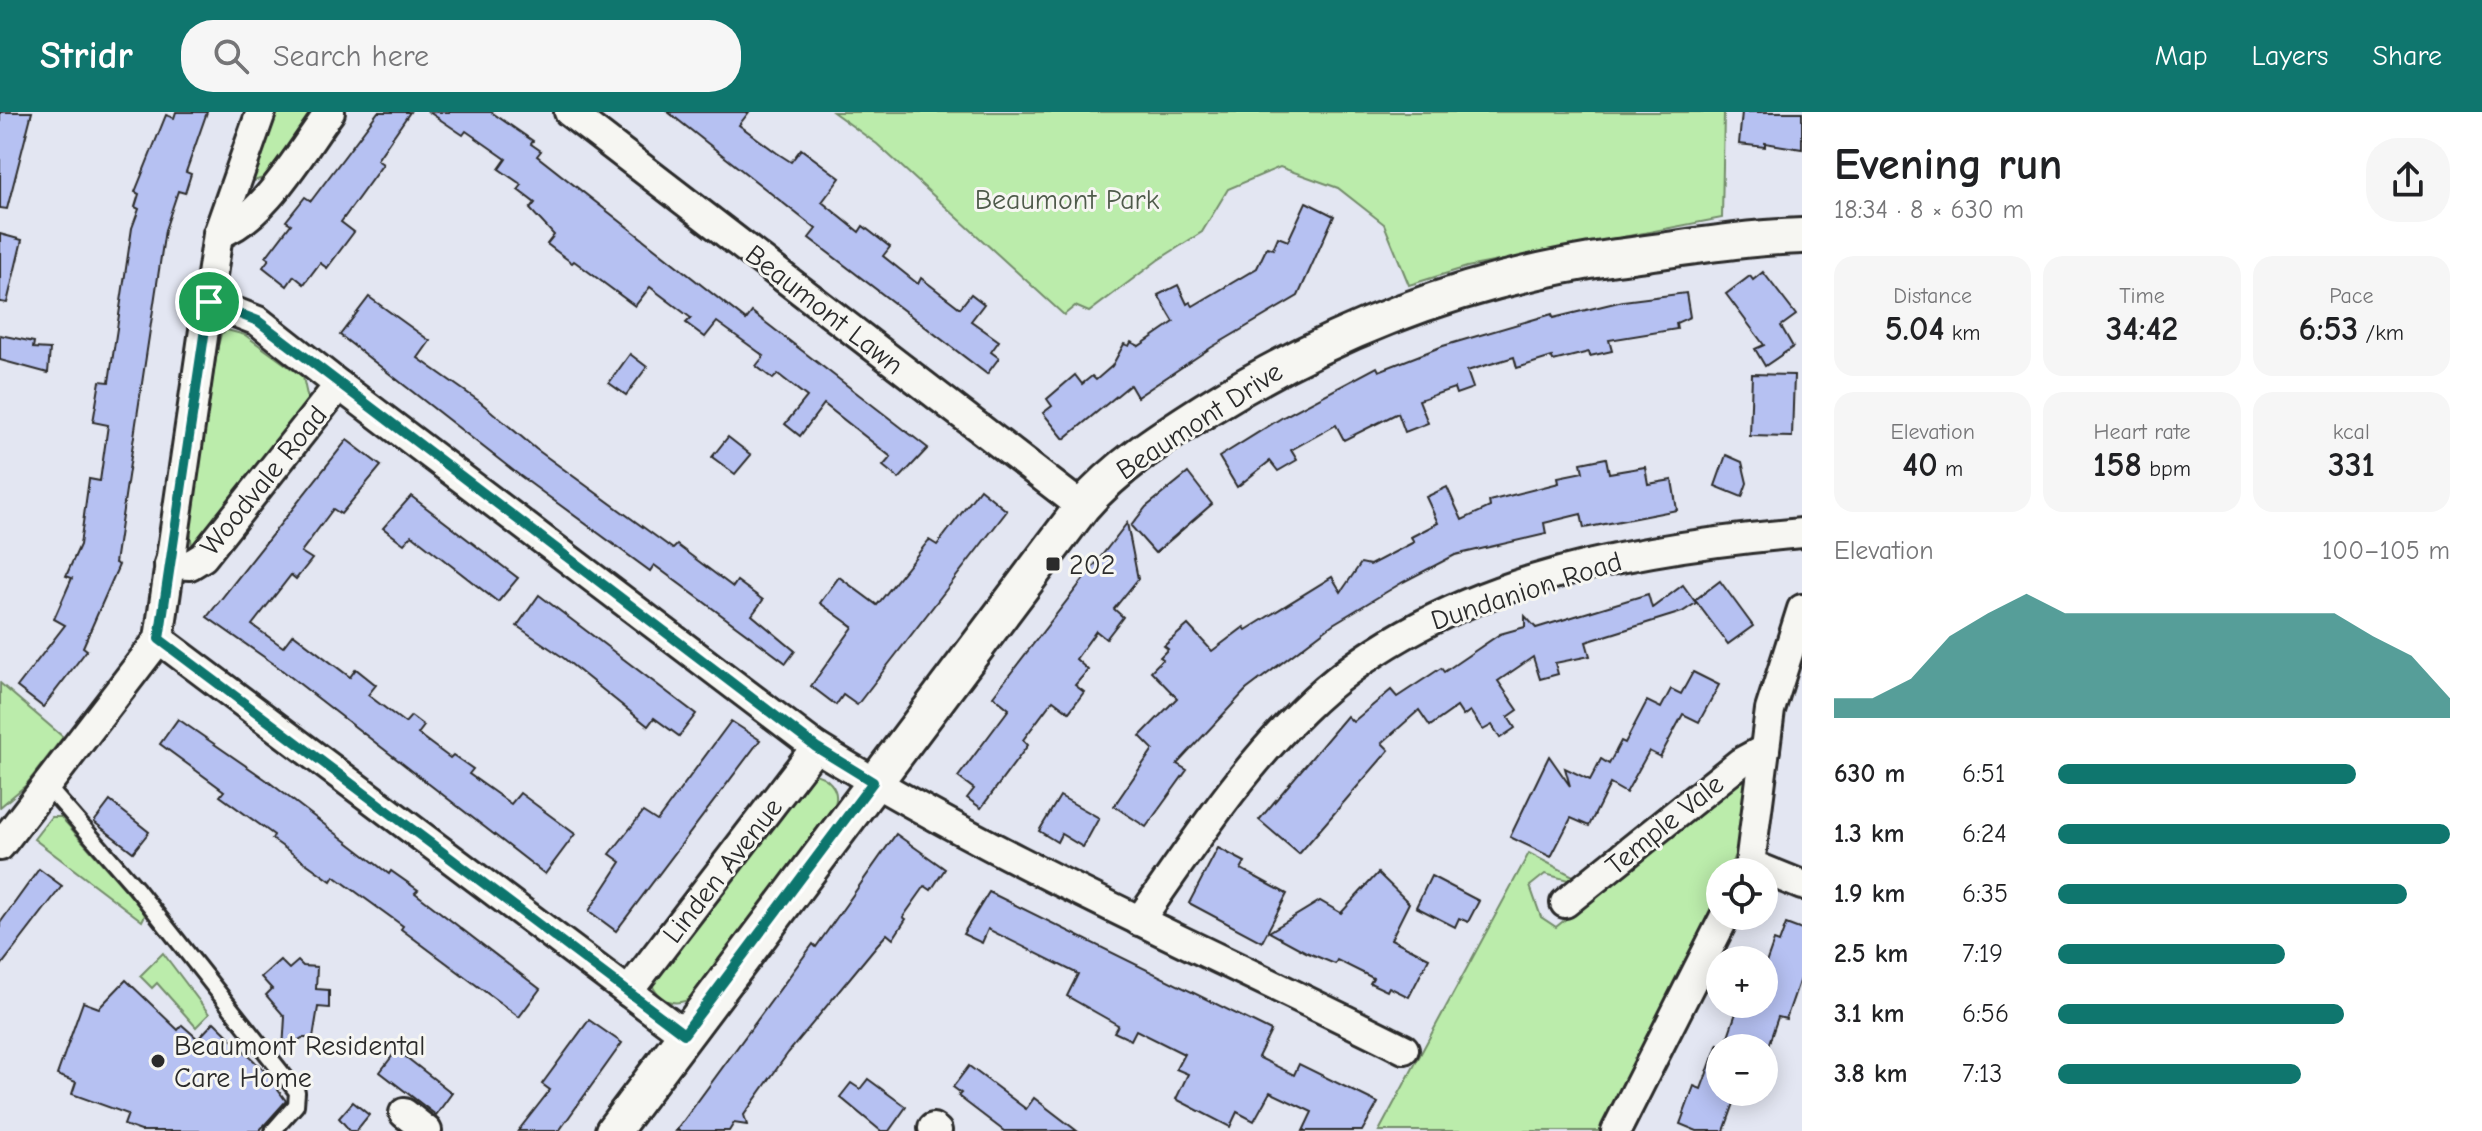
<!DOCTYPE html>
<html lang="en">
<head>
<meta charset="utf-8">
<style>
	:root { --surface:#fff; --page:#f6f6f6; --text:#202124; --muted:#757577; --accent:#0f766e }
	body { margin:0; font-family:"Comic Neue",sans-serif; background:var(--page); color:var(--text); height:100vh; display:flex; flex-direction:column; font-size:30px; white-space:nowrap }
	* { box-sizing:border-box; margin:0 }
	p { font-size:26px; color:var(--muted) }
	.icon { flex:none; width:44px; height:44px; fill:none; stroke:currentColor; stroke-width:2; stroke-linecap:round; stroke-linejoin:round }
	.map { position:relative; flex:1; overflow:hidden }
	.drawer { display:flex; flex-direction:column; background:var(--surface); width:680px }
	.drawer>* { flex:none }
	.tools { position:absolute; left:1706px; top:746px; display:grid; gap:16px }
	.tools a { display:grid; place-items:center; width:72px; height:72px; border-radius:50%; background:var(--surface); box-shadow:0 4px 20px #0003; font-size:40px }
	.pin { position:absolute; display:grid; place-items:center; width:68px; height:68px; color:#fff; margin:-34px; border:4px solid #fff; border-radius:50%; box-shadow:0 2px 8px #0007 }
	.round { display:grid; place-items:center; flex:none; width:84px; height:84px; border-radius:32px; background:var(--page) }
	.summary { display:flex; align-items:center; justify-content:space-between; height:136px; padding:0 32px }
	h1 { font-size:44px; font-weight:700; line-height:60px }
	.figures { display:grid; grid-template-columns:repeat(3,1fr); gap:12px; height:136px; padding:8px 32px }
	.figures div { display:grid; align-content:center; border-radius:20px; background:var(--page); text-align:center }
	.figures b { font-size:34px; font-weight:700 }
	.figures small { font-size:22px; font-weight:400 }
	.figures p { font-size:22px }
	.chart { height:224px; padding:16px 32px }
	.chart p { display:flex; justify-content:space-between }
	.chart svg { width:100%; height:144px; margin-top:8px; fill:var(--accent); opacity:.7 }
	ul { padding:0 32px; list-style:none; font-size:26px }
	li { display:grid; grid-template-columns:128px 96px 1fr; align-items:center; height:60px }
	li i { height:20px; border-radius:10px; background:var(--accent) }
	header { display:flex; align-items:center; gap:48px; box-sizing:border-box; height:112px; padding:0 40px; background:var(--accent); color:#fff }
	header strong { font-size:38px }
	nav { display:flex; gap:44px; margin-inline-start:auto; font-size:28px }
	.search { width:560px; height:72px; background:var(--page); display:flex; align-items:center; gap:20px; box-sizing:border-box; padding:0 28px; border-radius:32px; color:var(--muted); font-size:30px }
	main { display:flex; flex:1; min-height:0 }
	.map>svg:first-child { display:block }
	.green { fill:#bbecab; stroke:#738c6b; stroke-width:2 }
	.building { fill:#b6c1f2; stroke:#2b2b2b; stroke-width:2 }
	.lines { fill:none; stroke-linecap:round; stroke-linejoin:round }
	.service-casing { stroke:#2b2b2b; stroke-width:20 }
	.minor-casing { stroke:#2b2b2b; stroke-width:34 }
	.tertiary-casing { stroke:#2b2b2b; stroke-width:40 }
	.service { stroke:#f6f6f2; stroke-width:14 }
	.minor { stroke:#f6f6f2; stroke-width:28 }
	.tertiary { stroke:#f6f6f2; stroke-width:34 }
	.route-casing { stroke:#fff; stroke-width:16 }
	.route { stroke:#0f766e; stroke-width:10 }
	.poi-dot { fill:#2b2b2b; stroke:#f6f6f2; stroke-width:3 }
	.labels { text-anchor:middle; stroke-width:6; stroke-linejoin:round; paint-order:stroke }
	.park-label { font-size:28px; fill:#4f5b4b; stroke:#f6f6f2 }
	.street-label { font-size:28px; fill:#2b2b2b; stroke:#f6f6f2 }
	.poi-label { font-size:28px; fill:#2b2b2b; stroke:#f6f6f2; text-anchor:start }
</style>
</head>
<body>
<header>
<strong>Stridr</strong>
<div class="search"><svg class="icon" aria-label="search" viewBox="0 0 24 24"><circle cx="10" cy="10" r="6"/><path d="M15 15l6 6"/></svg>Search here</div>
<nav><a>Map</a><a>Layers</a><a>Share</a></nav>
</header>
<main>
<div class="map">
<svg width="1802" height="1019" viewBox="0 0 1802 1019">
	<rect width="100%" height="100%" fill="#e3e6f2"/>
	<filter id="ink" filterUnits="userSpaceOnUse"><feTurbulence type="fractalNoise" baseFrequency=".0125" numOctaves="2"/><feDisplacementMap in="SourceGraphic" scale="16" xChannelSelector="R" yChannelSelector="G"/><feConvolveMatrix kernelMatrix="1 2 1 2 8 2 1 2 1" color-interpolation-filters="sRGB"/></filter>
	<g filter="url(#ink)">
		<g class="green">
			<path d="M278,0h36l-51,66 -12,4z"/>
			<path d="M833,0h891l-2,106 -255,49 -58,18 -25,-61 -46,-36 -58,-21 -52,22 -26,43 -44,28 -69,52 -14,-6 -11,9 -187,-171z"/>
			<path d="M227,218l18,5 58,42 5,23 -3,12 -108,134 -5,1 -3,-25 29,-176 3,-12z"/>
			<path d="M0,571l63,54 -38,49 -25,21z"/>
			<path d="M812,662c15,1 28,15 23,30l-141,192c-17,12 -37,7 -43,-15z"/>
			<path d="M1741,664l8,8 -5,48 -16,40h-8v20l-5,11 -111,228h-225l150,-278 44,23 -5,4 -23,-6 -15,12 11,31 15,10z"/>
			<path d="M51,705h10l77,87 7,11 -3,6 -108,-82z"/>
			<path d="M163,841l46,61 -13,13 -39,-44 -5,5 -12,-12z"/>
		</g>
		<g class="building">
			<path d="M0,0h32l-25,97 -7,-1z"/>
			<path d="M176,0h31l-21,60 5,2 -6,19 -7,-2 -13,39 -50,333 4,2 -36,82 4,3 -44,57 -26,-20 48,-62 -11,-6 18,-41 -6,-2 14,-31 9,-66 11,2 8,-56 -15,-3 7,-41 9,1 23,-154 7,-19 -4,-2 4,-13 -4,-2 31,-77 8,3z"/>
			<path d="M378,0h32l-33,48 6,4 -42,58 13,10 -27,36 -7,-5 -16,21 -10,-8 -7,10 -24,-19 6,-8 -3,-2 25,-33 -5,-3 19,-24 6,4z"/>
			<path d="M429,0h62l42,29 -2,3 10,7 -4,5 209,164 6,-8 176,136 -29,31 -16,-13 8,-9 -67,-53 -24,32 -15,-12 22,-27 -29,-23 -5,5 -17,-13 8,-10 -47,-34 -12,15 -19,-14 5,-5 -41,-31 -15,19 -61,-45 -2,2 -25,-19 7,-9 -24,-26 5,-6 -17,-13 4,-5 -23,-16 7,-10 -40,-28 -3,4z"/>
			<path d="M668,0h81l-10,13 38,28 14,9 10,-13 39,29 -18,24 37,30 4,-6 27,21 -7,9 35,28 3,-6 39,30 11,-14 13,10 -13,17 28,20 -8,11 8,6 -12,16 -178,-136 7,-9z"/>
			<path d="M1742,0h60v37l-37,-6v4l-26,-3z"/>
			<path d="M1306,90l28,14 -36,80 -86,51 -75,50 -7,-12 -66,54 -21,-26 9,-7 -5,-7 28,-24 7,9 10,-8 4,4 16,-14 12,-22 5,2 2,-4 8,4 35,-24 -16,-27 20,-10 9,19 3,-2 3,4 64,-38 10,-21 6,2 5,-12 10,4z"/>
			<path d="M0,122l22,6 -15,63 -7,-1z"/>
			<path d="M1763,160l33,43 -15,11 12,21 -28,19 -10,-17 9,-4 -38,-51 24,-18 3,4z"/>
			<path d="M1686,181l4,24 -14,6 1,6 -68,11 3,11 -22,5 -1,-4 -36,9 -1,-4 -35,11 -3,-11 -47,14 6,17 -17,6 -2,-6 -35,12 9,23 -23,9 -7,-19 -54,27 -8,-15 -45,25 6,10 -19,11 -8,-10 -33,26 -18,-30 64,-40 94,-50 2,4 64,-25 109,-32 1,4 70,-17z"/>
			<path d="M369,185l61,44 -12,17 61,43 57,48 137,100 4,-4 56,42 4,-6 26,19 -11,15 43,36 -9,12 -132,-98 -4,6 -131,-96 -179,-140z"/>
			<path d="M0,223l34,7 -1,6 17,1 -2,24 -48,-13z"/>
			<path d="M630,242l17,13 -21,28 -17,-12z"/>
			<path d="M1752,262l42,1 -2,62 -42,-1z"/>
			<path d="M728,325l23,18 -16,19 -23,-17z"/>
			<path d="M347,328l34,26 -40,48 -8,-5 -32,43 11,7 -16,20 -5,-4 -39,50 31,22 10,-13 57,43 6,-8 20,16 -8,10 37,28 6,-7 13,10 -6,8 32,24 3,-3 20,14 -4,5 42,30 9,-11 55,41 -30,40 -271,-210 -67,-47z"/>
			<path d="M1726,343l16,7 5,21 -5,14 -27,-11z"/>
			<path d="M1606,346l3,15 36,-6 3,17 24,-4 5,30 -93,18 -3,-14 -37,9 2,11 -91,21 -52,27 -70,42 -87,66 -69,74 10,6 -41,57 -32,-21 39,-57 -13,-13 37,-38 -26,-27 12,-12 -3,-2 8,-8 -4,-3 24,-21 24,26 32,-24 2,3 86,-53 9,15 20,-29 9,2 44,-23 -3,-5 27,-14 -12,-26 21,-10 15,33 28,-13 -1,-6 70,-18 -1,-6 25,-5 -2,-9z"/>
			<path d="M1188,361l24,31 -57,49 -24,-27 15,-19z"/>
			<path d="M980,377l27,22 -150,194 -14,-10 -7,10 -25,-19 42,-59 -33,-24 19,-26 38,28 52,-65 8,5z"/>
			<path d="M411,384l107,82 -20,24 -86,-67 -8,9 -21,-16z"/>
			<path d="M1127,411l11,56 -24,30 9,8 -17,22 -10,-8 -20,28 12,11 -13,15 9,7 -15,20 -16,-12 -30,40 5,5 -47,63 -14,-10 7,-9 -16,-12 51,-68 -16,-13z"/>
			<path d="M1720,469l33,45 -25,18 -33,-44z"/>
			<path d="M1683,473l13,18 -14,9 -96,30 4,14 -35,7 3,11 -18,5 -7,-22 -35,24 20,29 -10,7 7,11 -15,10 -8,-13 -9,5 -13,-19 -7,5 -6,-9 -27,19 -11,-16 -37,33 7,7 -90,104 -40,-34 88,-104 6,6 38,-32 6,7 44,-29 3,4 56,-38 25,-7v-11l11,12 112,-34 4,14z"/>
			<path d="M539,483l157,119 -17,22 -25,-18 -6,8 -87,-70 -44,-30z"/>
			<path d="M1693,560l26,13 -20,37 -16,-8 -23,43 -11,-6 -23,42 -16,-9 -21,42 -18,-8 -20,39 -41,-20 39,-81 21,30 -5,-18 25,12 11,-21 8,5 12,-23 4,2 22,-42 14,7 10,-19 10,5z"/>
			<path d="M178,607l87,60 124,95 2,-3 27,19 -3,3 125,96 -21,28 -118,-88 2,-3 -69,-50 -3,5 -59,-42 2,-4 -54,-39 4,-5 -64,-47z"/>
			<path d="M731,609l29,19 -144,191 -27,-20 32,-49 -11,-8 33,-42 14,9z"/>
			<path d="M1060,684l39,22 -16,29 -22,-13 -4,8 -18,-11z"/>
			<path d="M110,689l39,31 -16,20 -39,-30z"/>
			<path d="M896,722l49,35 -14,21 -6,-4 -22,31 3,2 -13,20 -6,-5 -10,11 -89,108 -44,62 3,10 -13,-2 -5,8h-53l137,-187 3,3z"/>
			<path d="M1218,736l27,14 -4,7 46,25 -25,48 -73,-39z"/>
			<path d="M39,757l23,17 -62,81v-44z"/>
			<path d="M1378,761l31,30 -18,36 38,19 -20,39 -20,-10 -2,4 -17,-8 3,-5 -36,-18 -2,4 -29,-12 -37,-20 51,-31 21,12z"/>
			<path d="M1431,764l48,25 -11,21 -9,-4 -4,9 -39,-20z"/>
			<path d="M989,780l282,139 -13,26 36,18 5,-11 79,39 -16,28h-59l9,-19 -42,-20 -16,29 -17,-9 -7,15 -54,-28 12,-25 -12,-5 8,-15 -48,-24 -5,10 -17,-8 4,-7 -51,-29 11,-22 -90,-45 -6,14 -19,-9z"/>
			<path d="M1786,812l16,6v43l-16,46 -8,-2 -11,32 -43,-1 15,-44h25v-35l10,-28 5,2z"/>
			<path d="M280,848l9,9 9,-8 5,5 14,1 -1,22 13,1v18l-11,-1 -5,31h-11l-19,12 2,-33 -19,-22 6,-6 -11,-12z"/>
			<path d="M126,868l52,50 4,-5 16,14 16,-17 66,64 -2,4 8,11 -27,30h-118l-17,-6 4,-11 -56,-20 4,-12 -19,-7 26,-73 16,6z"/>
			<path d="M589,908l33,23 -63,88h-41l32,-41 -8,-6z"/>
			<path d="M1718,931l2,49h18l-14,39h-27l-17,-7 14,-38 7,3z"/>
			<path d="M397,938l55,43 -16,22 -56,-43z"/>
			<path d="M969,954l57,43 8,-11 43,33h-73l-46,-35 3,-3 -8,-6z"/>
			<path d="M868,967l38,28 -17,24h-8l-41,-34 11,-14 9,6z"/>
			<path d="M353,990l16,13 -13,16h-6l-11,-13z"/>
		</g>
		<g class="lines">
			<defs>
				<path id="service" d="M47,674l89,102 161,204 -1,13 -23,26"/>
				<g id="minor">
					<path d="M569,0l513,395"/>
					<path d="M218,122c46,-15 83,-83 112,-122"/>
					<path d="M339,273l477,362c187,116 391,203 588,302"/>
					<path d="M169,452l21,1 13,-8 136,-172 -81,-64 -49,-19"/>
					<path d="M1802,497l-32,101 -20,154 52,21"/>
					<path d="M159,527l525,395"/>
					<path d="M0,734l159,-207 59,-405 43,-122"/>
					<path d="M1565,791l176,-141 24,-13"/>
					<path d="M1139,809c51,-72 100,-149 164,-211 130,-128 324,-162 499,-177"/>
					<path d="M628,880l188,-245"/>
					<path d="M404,1001l23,18"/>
					<path d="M933,1016l4,3"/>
					<path d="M1616,1019l109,-215"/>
				</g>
				<path id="tertiary" d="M613,1019l469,-624c36,-42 81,-70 128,-100 125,-78 259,-129 406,-150 64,-8 120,-19 186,-21"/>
			</defs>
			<use href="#service" class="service-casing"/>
			<use href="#minor" class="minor-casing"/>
			<use href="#tertiary" class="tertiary-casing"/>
			<use href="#service" class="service"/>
			<use href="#minor" class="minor"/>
			<use href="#tertiary" class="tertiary"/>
		</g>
	</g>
	<g class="lines" filter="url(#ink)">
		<defs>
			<path id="route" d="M209,190l49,19 558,426 57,35 -189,252 -525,-395z"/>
		</defs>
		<use href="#route" class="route-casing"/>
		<use href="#route" class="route"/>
	</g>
	<g class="poi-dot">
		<rect x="1045" y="444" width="16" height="16" rx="4"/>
		<circle cx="158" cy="949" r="8"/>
	</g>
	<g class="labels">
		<g class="park-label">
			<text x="1067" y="97">Beaumont Park</text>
		</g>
		<g class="street-label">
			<text transform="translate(825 197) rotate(38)" y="10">Beaumont Lawn</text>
			<text transform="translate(1199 308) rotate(-33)" y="10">Beaumont Drive</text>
			<text transform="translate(263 368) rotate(-51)" y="10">Woodvale Road</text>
			<text transform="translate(1526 478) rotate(-18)" y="10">Dundanion Road</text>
			<text transform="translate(1664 712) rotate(-39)" y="10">Temple Vale</text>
			<text transform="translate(722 758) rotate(-52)" y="10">Linden Avenue</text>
		</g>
		<g class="poi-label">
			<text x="1069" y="462">202</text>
			<text x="174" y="943">Beaumont Residental<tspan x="174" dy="32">Care Home</tspan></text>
		</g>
	</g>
</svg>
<div class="tools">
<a><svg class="icon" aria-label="locate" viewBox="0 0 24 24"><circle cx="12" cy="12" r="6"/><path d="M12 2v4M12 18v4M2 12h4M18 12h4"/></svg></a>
<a>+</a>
<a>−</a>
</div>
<div class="pin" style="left:209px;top:190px;background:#1e9e55"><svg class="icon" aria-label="arrive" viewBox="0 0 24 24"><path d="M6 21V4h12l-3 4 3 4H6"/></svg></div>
</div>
<section class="drawer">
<div class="summary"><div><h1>Evening run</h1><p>18:34 · 8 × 630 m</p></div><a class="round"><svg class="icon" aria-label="share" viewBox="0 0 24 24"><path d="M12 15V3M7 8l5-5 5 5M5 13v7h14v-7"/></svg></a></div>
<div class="figures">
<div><p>Distance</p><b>5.04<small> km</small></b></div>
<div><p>Time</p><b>34:42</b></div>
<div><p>Pace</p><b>6:53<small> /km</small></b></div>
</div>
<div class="figures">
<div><p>Elevation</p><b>40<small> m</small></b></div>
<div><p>Heart rate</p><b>158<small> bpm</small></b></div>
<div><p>kcal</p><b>331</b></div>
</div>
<div class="chart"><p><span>Elevation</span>100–105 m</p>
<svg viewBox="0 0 160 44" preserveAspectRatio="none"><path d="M0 44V38L10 38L20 32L30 19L40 12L50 6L60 12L70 12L80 12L90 12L100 12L110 12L120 12L130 12L140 19L150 25L160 38V44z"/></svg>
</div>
<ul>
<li><b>630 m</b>6:51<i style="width:76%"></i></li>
<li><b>1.3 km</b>6:24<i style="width:100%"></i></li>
<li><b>1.9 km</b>6:35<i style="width:89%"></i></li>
<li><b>2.5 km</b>7:19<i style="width:58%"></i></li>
<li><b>3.1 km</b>6:56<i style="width:73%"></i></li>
<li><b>3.8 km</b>7:13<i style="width:62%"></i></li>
</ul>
</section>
</main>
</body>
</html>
